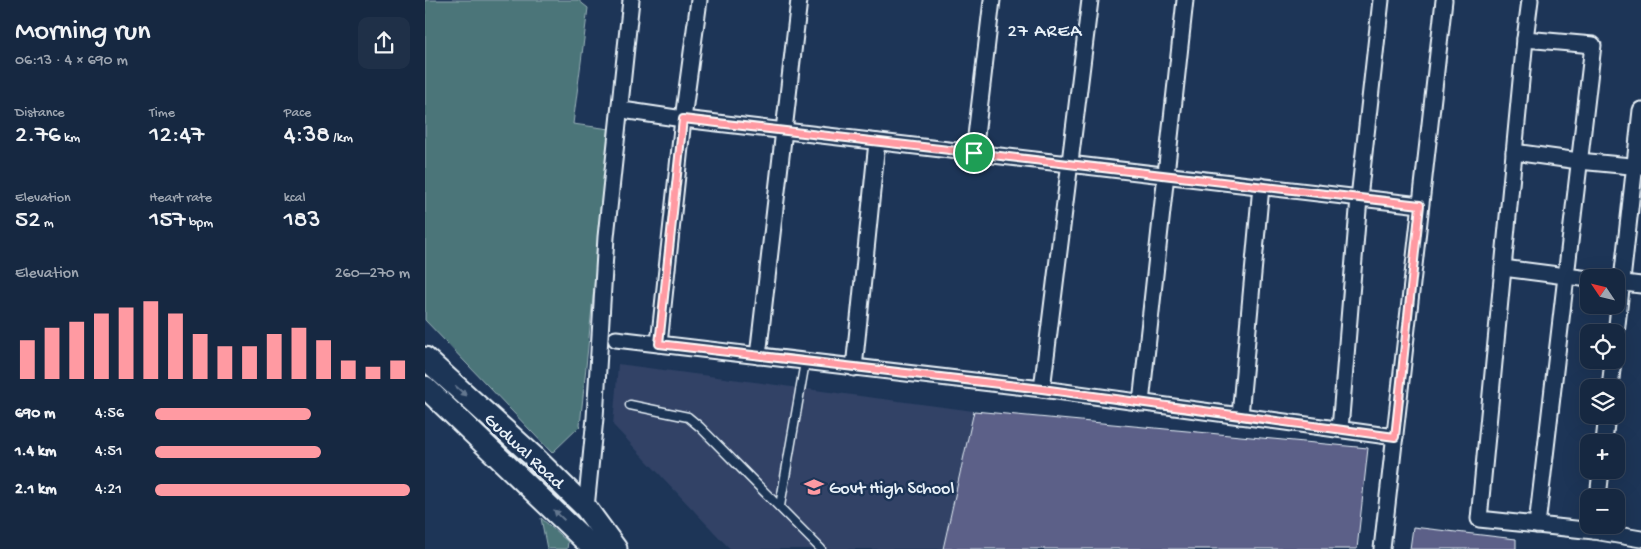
<!DOCTYPE html>
<html lang="en">
<head>
<meta charset="utf-8">
<style>
	:root { --surface:#162841; --page:#1f3048; --text:#f1f3f6; --muted:#9ea6b1; --line:#35445a; --accent:#ff9aa2 }
	body { margin:0; font-family:"Gochi Hand",sans-serif; background:var(--page); color:var(--text); height:100vh; display:flex; flex-direction:column; font-size:19px; white-space:nowrap }
	* { box-sizing:border-box; margin:0 }
	p { font-size:16px; color:var(--muted) }
	.icon { flex:none; width:28px; height:28px; fill:none; stroke:currentColor; stroke-width:2; stroke-linecap:round; stroke-linejoin:round }
	.map { position:relative; flex:1; overflow:hidden }
	.sheet { display:flex; flex-direction:column; background:var(--surface); width:425px }
	.sheet>* { flex:none }
	.needle { width:32px; rotate:305deg }
	.fabs { position:absolute; left:1155px; top:269px; display:grid; gap:10px }
	.fabs a { display:grid; place-items:center; width:45px; height:45px; border-radius:10px; background:var(--surface); box-shadow:0 5px 20px #0002,0 0 0 1px var(--line); font-size:25px }
	.pin { position:absolute; display:grid; place-items:center; width:42px; height:42px; color:#fff; margin:-21px; border:2px solid #fff; border-radius:50%; box-shadow:0 1px 5px #0007 }
	.round { display:grid; place-items:center; flex:none; width:52px; height:52px; border-radius:10px; background:var(--page) }
	.summary { display:flex; align-items:center; justify-content:space-between; height:85px; padding:0 15px }
	h1 { font-size:28px; font-weight:600; line-height:38px }
	.figures { display:grid; grid-template-columns:repeat(3,1fr); gap:8px; height:85px; padding:5px 15px }
	.figures div { display:grid; align-content:center }
	.figures b { font-size:25px; font-weight:600 }
	.figures small { font-size:14px; font-weight:400 }
	.figures p { font-size:14px }
	.chart { height:140px; padding:10px 15px }
	.chart p { display:flex; justify-content:space-between }
	.chart svg { width:100%; height:90px; margin-top:5px; stroke:var(--accent); stroke-width:6 }
	ul { padding:0 15px; list-style:none; font-size:16px }
	li { display:grid; grid-template-columns:80px 60px 1fr; align-items:center; height:38px }
	li i { height:12px; border-radius:6px; background:var(--accent) }
	main { display:flex; flex:1; min-height:0 }
	.map>svg:first-child { display:block }
	.built { fill:#304266 }
	.green { fill:#4b7479; stroke:#9ab2b8 }
	.building { fill:#5c6188; stroke:#e8f1f8 }
	.lines { fill:none; stroke-linecap:round; stroke-linejoin:round }
	.service-casing { stroke:#e8f1f8; stroke-width:11 }
	.minor-casing { stroke:#e8f1f8; stroke-width:19 }
	.secondary-casing { stroke:#e8f1f8; stroke-width:25 }
	.service { stroke:#1d3557; stroke-width:8 }
	.minor { stroke:#1d3557; stroke-width:15 }
	.secondary { stroke:#1d3557; stroke-width:21 }
	.oneway { fill:#64778f }
	.route-casing { stroke:#fff; stroke-width:10 }
	.route { stroke:#ff9aa2; stroke-width:6 }
	.labels { text-anchor:middle; stroke-width:5; stroke-linejoin:round; paint-order:stroke }
	.street-label { font-size:18px; fill:#e8f1f8; stroke:#1d3557 }
	.poi-label { font-size:18px; fill:#e8f1f8; stroke:#1d3557; text-anchor:start }
	.neighbourhood-label { font-size:19px; letter-spacing:1px; fill:#e8f1f8; stroke:#1d3557 }
</style>
</head>
<body>
<main>
<section class="sheet">
<div class="summary"><div><h1>Morning run</h1><p>06:13 · 4 × 690 m</p></div><a class="round"><svg class="icon" aria-label="share" viewBox="0 0 24 24"><path d="M12 15V3M7 8l5-5 5 5M5 13v7h14v-7"/></svg></a></div>
<div class="figures">
<div><p>Distance</p><b>2.76<small> km</small></b></div>
<div><p>Time</p><b>12:47</b></div>
<div><p>Pace</p><b>4:38<small> /km</small></b></div>
</div>
<div class="figures">
<div><p>Elevation</p><b>52<small> m</small></b></div>
<div><p>Heart rate</p><b>157<small> bpm</small></b></div>
<div><p>kcal</p><b>183</b></div>
</div>
<div class="chart"><p><span>Elevation</span>260–270 m</p>
<svg viewBox="0 0 160 44" preserveAspectRatio="none"><path d="M5 44V25M15 44V19M25 44V16M35 44V12M45 44V9M55 44V6M65 44V12M75 44V22M85 44V28M95 44V28M105 44V22M115 44V19M125 44V25M135 44V35M145 44V38M155 44V35"/></svg>
</div>
<ul>
<li><b>690 m</b>4:56<i style="width:61%"></i></li>
<li><b>1.4 km</b>4:51<i style="width:65%"></i></li>
<li><b>2.1 km</b>4:21<i style="width:100%"></i></li>
</ul>
</section>
<div class="map">
<svg width="1216" height="549" viewBox="0 0 1216 549">
	<rect width="100%" height="100%" fill="#1d3557"/>
	<filter id="ink" filterUnits="userSpaceOnUse"><feTurbulence type="fractalNoise" baseFrequency=".02" numOctaves="2"/><feDisplacementMap in="SourceGraphic" scale="10" xChannelSelector="R" yChannelSelector="G"/><feConvolveMatrix kernelMatrix="1 2 1 2 8 2 1 2 1" color-interpolation-filters="sRGB"/></filter>
	<g filter="url(#ink)">
		<path class="built" d="M193,364l356,47 -31,138h-213l-117,-124z"/>
		<g class="green">
			<path d="M0,0h153l10,8 -15,116 37,5 -30,297 -28,27 -127,-133z"/>
			<path d="M116,518l27,24 -1,7h-20z"/>
		</g>
		<g class="building">
			<path d="M549,411l394,37 -11,101h-414z"/>
			<path d="M988,527l103,12v10h-106z"/>
		</g>
		<g class="lines">
			<defs>
				<g id="service">
					<path d="M205,405l58,12 12,10 121,122"/>
					<path d="M355,506l25,-144"/>
				</g>
				<g id="minor">
					<path d="M1105,0l-5,39 68,6 -56,480 57,6 1,-6"/>
					<path d="M1100,39l-46,480 58,6"/>
					<path d="M204,111l54,8 737,86"/>
					<path d="M1089,152l65,9 62,6"/>
					<path d="M549,153l18,-153"/>
					<path d="M1078,268l86,11"/>
					<path d="M1191,282l25,3"/>
					<path d="M1191,334l25,-224"/>
					<path d="M191,339l426,50 353,48"/>
					<path d="M234,344l24,-225 16,-119"/>
					<path d="M333,356l41,-356"/>
					<path d="M429,368l23,-226"/>
					<path d="M1185,388l3,-28"/>
					<path d="M617,389l48,-389"/>
					<path d="M716,403l44,-403"/>
					<path d="M815,416l21,-230"/>
					<path d="M915,429l19,-231 22,-198"/>
					<path d="M1179,442l3,-27"/>
					<path d="M1173,498l3,-28"/>
					<path d="M161,508l9,-90 11,-181 25,-237"/>
					<path d="M1169,531l47,8"/>
					<path d="M957,549l62,-549"/>
				</g>
				<g id="secondary">
					<path d="M0,358l108,98 53,52 30,41"/>
					<path d="M0,387l169,162"/>
				</g>
			</defs>
			<use href="#service" class="service-casing"/>
			<use href="#minor" class="minor-casing"/>
			<use href="#secondary" class="secondary-casing"/>
			<use href="#service" class="service"/>
			<use href="#minor" class="minor"/>
			<use href="#secondary" class="secondary"/>
		</g>
		<defs><path id="oneway-solid" d="M-6-.8H1V-3.2L6.5 0L1 3.2V.8H-6Z" transform="scale(1.25)"/></defs>
		<g class="oneway">
			<use href="#oneway-solid" transform="translate(36 391) rotate(42)"/>
			<use href="#oneway-solid" transform="translate(134 515) rotate(-136)"/>
		</g>
	</g>
	<g class="lines" filter="url(#ink)">
		<defs>
			<path id="route" d="M258,119l737,86 -25,232 -353,-48 -383,-45z"/>
		</defs>
		<use href="#route" class="route-casing"/>
		<use href="#route" class="route"/>
	</g>
	<defs>
		<symbol id="school-bare" viewBox="-9 -9 18 18"><path d="M0-5L7-2L0 1L-7-2ZM-4 1L0 2.5L4 1V4Q0 6-4 4Z" fill="#ff9aa2" stroke="#1d3557" stroke-width="2.5" paint-order="stroke"/></symbol>
	</defs>
	<g fill-rule="evenodd">
		<use href="#school-bare" x="375" y="473" width="28" height="28"/>
	</g>
	<g class="labels">
		<g class="street-label">
			<text transform="translate(100 450) rotate(43)" y="6">Gudwal Road</text>
		</g>
		<g class="poi-label">
			<text x="404" y="493">Govt High School</text>
		</g>
		<g class="neighbourhood-label">
			<text x="620" y="36">27 AREA</text>
		</g>
	</g>
</svg>
<div class="fabs">
<a><svg class="needle" viewBox="-14 -14 28 28"><path d="M0-13l5 13h-10z" fill="#e53935"/><path d="M0 13l5-13h-10z" fill="#9ea6b1"/></svg></a>
<a><svg class="icon" aria-label="locate" viewBox="0 0 24 24"><circle cx="12" cy="12" r="6"/><path d="M12 2v4M12 18v4M2 12h4M18 12h4"/></svg></a>
<a><svg class="icon" aria-label="layers" viewBox="0 0 24 24"><path d="M12 4l9 5-9 5-9-5zM3 14l9 5 9-5"/></svg></a>
<a>+</a>
<a>−</a>
</div>
<div class="pin" style="left:549px;top:153px;background:#1e9e55"><svg class="icon" aria-label="arrive" viewBox="0 0 24 24"><path d="M6 21V4h12l-3 4 3 4H6"/></svg></div>
</div>
</main>
</body>
</html>
